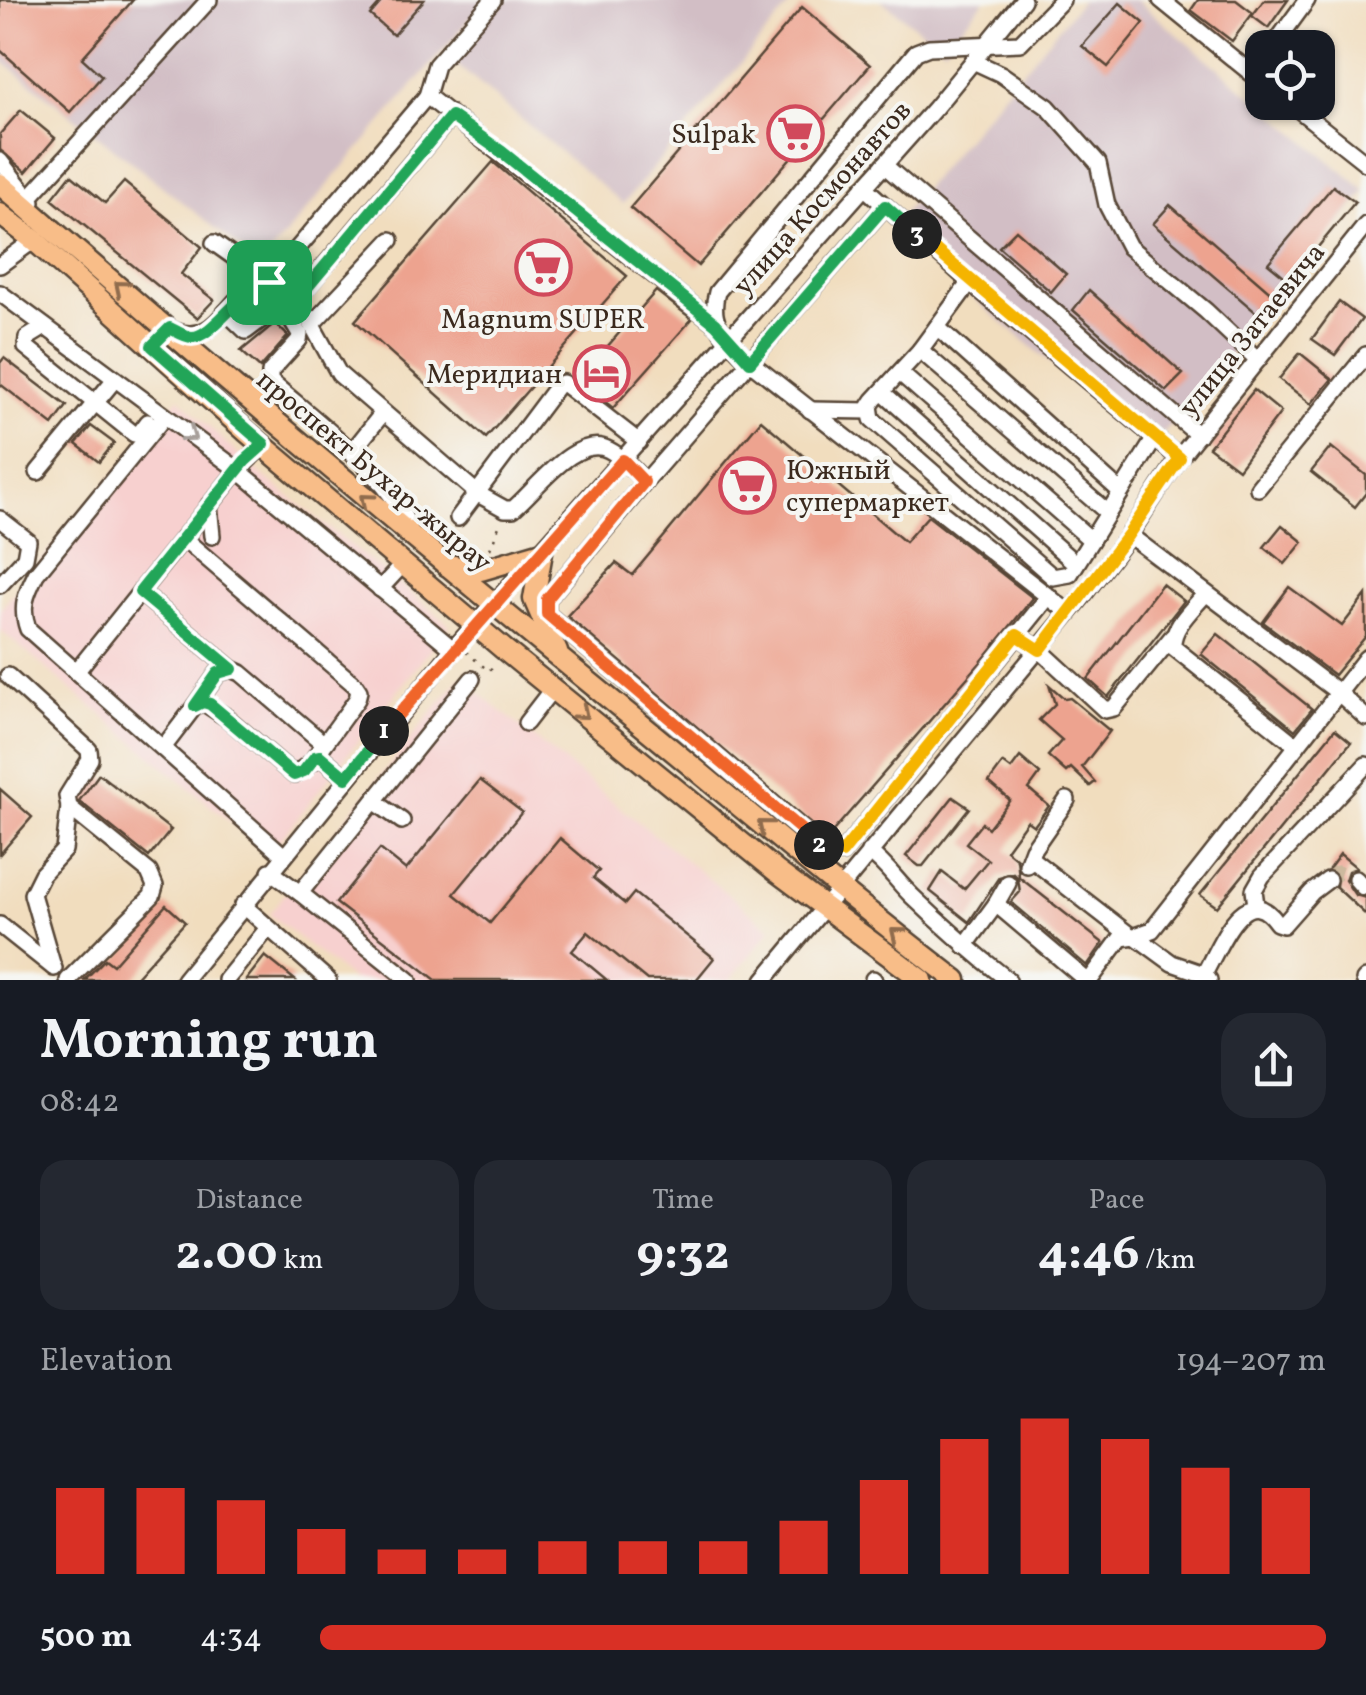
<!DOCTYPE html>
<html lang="en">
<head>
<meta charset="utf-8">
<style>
	:root { --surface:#171b24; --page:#242831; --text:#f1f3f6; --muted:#9ea1a6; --accent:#d93025 }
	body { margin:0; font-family:Vollkorn,serif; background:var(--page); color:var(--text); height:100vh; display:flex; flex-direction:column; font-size:38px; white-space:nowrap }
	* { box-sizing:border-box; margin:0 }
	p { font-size:32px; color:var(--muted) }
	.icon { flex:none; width:55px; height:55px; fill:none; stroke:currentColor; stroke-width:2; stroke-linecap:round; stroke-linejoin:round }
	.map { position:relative; height:980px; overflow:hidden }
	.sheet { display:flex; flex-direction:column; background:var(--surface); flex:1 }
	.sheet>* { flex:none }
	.tools { position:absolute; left:1245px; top:30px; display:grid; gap:20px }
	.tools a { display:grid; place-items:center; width:90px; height:90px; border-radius:20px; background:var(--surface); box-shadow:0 2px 8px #0004; font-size:50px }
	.pin { position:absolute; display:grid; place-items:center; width:85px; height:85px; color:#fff; margin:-42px; border-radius:20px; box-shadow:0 5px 15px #0006 }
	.km { position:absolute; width:50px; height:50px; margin:-25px; border-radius:50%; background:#222; color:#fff; font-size:28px; line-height:50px; text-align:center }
	.round { display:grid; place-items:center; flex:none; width:105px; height:105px; border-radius:30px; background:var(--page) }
	.head { display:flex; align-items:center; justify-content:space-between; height:170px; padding:0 40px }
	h1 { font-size:55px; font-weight:700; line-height:75px }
	.stats { display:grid; grid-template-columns:repeat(3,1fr); gap:15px; height:170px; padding:10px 40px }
	.stats div { display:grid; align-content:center; border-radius:25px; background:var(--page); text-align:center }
	.stats b { font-size:50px; font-weight:700 }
	.stats small { font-size:28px; font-weight:400 }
	.stats p { font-size:28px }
	.chart { height:280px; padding:20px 40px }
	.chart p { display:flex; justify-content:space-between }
	.chart svg { width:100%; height:180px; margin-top:10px; stroke:var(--accent); stroke-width:6 }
	ul { padding:0 40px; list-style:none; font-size:32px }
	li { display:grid; grid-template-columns:160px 120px 1fr; align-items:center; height:75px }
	li i { height:25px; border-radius:12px; background:var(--accent) }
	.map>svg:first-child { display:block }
	.built { fill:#f7d0cf }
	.industrial { fill:#d2bec5 }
	.building { fill:#eda38f }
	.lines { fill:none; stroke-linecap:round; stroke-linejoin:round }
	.minor-tunnel { stroke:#cdb99e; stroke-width:15; stroke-dasharray:15 8; stroke-linecap:butt }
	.minor-casing { stroke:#564536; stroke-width:20 }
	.major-casing { stroke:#564536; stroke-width:25 }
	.path { stroke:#564536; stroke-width:2.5; stroke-dasharray:2.5 8; stroke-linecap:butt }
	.minor { stroke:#fff; stroke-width:15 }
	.major { stroke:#f8bd88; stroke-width:20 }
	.oneway { stroke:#906c4e }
	.oneway2 { stroke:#a79f9a }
	.split-1-casing { stroke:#fff; stroke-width:20 }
	.split-2-casing { stroke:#fff; stroke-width:20 }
	.split-3-casing { stroke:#fff; stroke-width:20 }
	.split-4-casing { stroke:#fff; stroke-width:20 }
	.split-1 { stroke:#22a559; stroke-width:12 }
	.split-2 { stroke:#f0652b; stroke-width:12 }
	.split-3 { stroke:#f5b400; stroke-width:12 }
	.split-4 { stroke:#22a559; stroke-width:12 }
	.labels { text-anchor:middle; stroke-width:8; stroke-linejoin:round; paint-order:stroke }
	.poi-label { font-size:28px; fill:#3b2a1e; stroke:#f6f6f2; text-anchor:end }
	.street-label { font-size:28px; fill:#3b2a1e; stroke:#f6f6f2 }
</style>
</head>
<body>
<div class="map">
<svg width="1366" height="980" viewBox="0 0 1366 980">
	<rect width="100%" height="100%" fill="#f6f6f2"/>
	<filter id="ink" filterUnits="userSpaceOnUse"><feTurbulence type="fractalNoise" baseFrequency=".01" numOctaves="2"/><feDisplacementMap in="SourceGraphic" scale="20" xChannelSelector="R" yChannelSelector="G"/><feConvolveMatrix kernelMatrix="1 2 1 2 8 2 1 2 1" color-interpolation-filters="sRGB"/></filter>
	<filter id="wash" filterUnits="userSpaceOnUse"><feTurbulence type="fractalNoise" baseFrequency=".0048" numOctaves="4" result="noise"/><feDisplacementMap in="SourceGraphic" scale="40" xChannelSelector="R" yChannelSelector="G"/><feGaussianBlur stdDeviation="2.25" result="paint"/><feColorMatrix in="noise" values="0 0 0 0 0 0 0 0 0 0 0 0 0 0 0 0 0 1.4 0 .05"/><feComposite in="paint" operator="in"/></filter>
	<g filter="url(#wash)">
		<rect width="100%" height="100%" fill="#f1ddbe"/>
		<g class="built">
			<path d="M179,398l66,63 205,164 -181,229 -269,-224v-20z"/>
			<path d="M460,678l311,251 -41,51h-378l-83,-66z"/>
		</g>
		<g class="industrial">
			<path d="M0,0h486l-225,264 -261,-205z"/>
			<path d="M504,0h290l-171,204 -171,-143z"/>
			<path d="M881,0h104l-41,48z"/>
			<path d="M1082,0h54l230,191 -214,256 -262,-218z"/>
		</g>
		<g id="blocks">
			<g class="building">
				<path d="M0,0h133l-51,58 20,18 -32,36 -70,-62z"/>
				<path d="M383,0h41l-31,35 -23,-20z"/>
				<path d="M1198,0h38l17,13 -21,28 -41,-31z"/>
				<path d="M1264,0h24l-20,28 -16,-12z"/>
				<path d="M1120,3l24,20 -36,44 -26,-21z"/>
				<path d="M802,7l68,58 -172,201 -68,-58z"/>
				<path d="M21,110l34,28 -29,34 -26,-22v-16z"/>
				<path d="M493,162l134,114 -141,162 -131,-117z"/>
				<path d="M71,175l34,28 19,-21 78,65 -21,27 33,26 -17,18 -145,-119z"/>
				<path d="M1333,186l22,16 -65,79 -22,-18z"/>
				<path d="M1170,205l105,91 -16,19 -106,-91z"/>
				<path d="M1016,230l50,44 -15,18 -52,-45z"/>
				<path d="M1089,290l94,84 -17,17 -93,-81z"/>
				<path d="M656,291l36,28 -79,89 -35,-28z"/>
				<path d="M1339,302l23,17 -27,36 -23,-16z"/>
				<path d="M275,323l13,13 -28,32 -19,-17z"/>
				<path d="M1300,353l32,26 -21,25 -32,-25z"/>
				<path d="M4,358l63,48 -14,19 -53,-41v-21z"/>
				<path d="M1254,390l27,22 -43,57 -29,-22z"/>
				<path d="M761,420l144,122 23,-26 105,82 -52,64 -154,176 -260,-222 49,-53 16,12z"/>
				<path d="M91,426l23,17 -15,19 -23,-18z"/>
				<path d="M1331,447l35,28v18l-11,14 -44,-35z"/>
				<path d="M1282,525l21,17 -18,22 -21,-17z"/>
				<path d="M1162,584l22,17 -76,96 -20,-18z"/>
				<path d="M1289,587l53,39 24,-31v41l-32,39 -71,-53z"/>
				<path d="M1218,634l94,75 -17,21 -94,-76z"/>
				<path d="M1049,685l16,14 5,-1 40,33 -28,36 13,15 -5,4 -19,-18 -5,4 -18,-16 14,-16 -23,-20 16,-16z"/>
				<path d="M1335,729l16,13 -134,165 -17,-12z"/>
				<path d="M1020,757l20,17 -11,15 20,17 -15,20 -7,-5 -21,29 11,9 2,18 84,66 -16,23 -76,-64 9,-10 -2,-14 -5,-5 -14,4 -30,45 -39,-31 12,-19 22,17 24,-29 -22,-17 16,-20 6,5 22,-28 -21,-18 14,-19 8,6z"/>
				<path d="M99,774l72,56 -22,27 -70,-56z"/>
				<path d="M480,780l42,32 -68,82 36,29 70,-85 39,33 -6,7 32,26 9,-11 80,65 -18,22h-49l-59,-48 -16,19 35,29h-171l-100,-77 44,-54 26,21z"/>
				<path d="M0,789l32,28 -32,37z"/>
				<path d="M953,797l16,11 -46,58h-4l-13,-10z"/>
				<path d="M1340,854l17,14 -9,3 -3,9 10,15 11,3v17l-30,-28 1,-13 -8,-5z"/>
				<path d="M166,905l19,17 -52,58h-49l21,-21 8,6z"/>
				<path d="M265,956l30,24h-49z"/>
			</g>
		</g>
	</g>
	<g filter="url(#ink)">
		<use href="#blocks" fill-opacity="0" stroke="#564536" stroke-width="2.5"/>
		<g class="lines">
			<path class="minor-tunnel" d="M1328,880l9,-7 19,6"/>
			<defs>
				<g id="minor">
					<path d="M1062,0l-42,43 -91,4 -13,5 -199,240c-10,34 11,47 33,70l318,250"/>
					<path d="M1161,0l101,82"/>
					<path d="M1272,48l35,-48"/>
					<path d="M973,61l28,13 47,33 50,56 9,42 22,42 77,64 52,49"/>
					<path d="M427,96l9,-31 57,-65"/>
					<path d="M1289,102l77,61"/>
					<path d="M0,161l32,41"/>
					<path d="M884,165l314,270"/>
					<path d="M864,187l106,95 209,176"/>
					<path d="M29,198l180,-198"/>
					<path d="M214,243l55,39 158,-186 289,228"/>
					<path d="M0,265l34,-25"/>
					<path d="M970,282l-50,68 -46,50 -4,6 2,13 181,158 17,-3 85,-136"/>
					<path d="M0,293l238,177 26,-26"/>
					<path d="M295,301l156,-185"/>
					<path d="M226,312l20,19 28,-21 17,9 9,15 -1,6 -29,32v9c43,38 128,99 141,154"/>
					<path d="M312,324l79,-84"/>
					<path d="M45,327l-18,11 -1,9 108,87h5l9,-12"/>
					<path d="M937,327l184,165"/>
					<path d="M175,331c49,19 55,-56 101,-47l31,32 32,58 139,120 27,15h8c23,-19 64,-77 96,-59 14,7 25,21 36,32l-98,117v15l281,239h14l207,-257"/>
					<path d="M920,350l188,163"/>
					<path d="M900,373l191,167"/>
					<path d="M882,392l194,172"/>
					<path d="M810,410l60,1"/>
					<path d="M164,417l-128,157c-10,20 -16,33 -8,55l255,226"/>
					<path d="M351,453l31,-39"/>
					<path d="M38,472l77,-93"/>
					<path d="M645,482l240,-276"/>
					<path d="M1258,488l108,-133"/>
					<path d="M209,505l3,31"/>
					<path d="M458,518l99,-132 6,-3 76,59"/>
					<path d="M0,519l28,22 -3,17 -25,27"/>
					<path d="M1129,535l210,158 27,25"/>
					<path d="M183,538l172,147 4,6 -2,8 -42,58"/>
					<path d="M380,589l24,-26"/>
					<path d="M140,592l92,77"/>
					<path d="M1205,594c-11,14 -34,33 -32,53l124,99"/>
					<path d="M1017,635l23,15 65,60 9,-2 58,-71"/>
					<path d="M76,672l162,-202 215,179"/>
					<path d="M8,676l81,74 1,9 -23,37 2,11 80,65 6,14 -3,10 -84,84"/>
					<path d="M195,706l23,-33 14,-4 9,4 83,71"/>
					<path d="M526,723l27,-35"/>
					<path d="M163,748l32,-42 8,-4 23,15 68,58 26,-19 26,22"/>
					<path d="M374,801l28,20"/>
					<path d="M869,852c18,13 28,30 44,45 30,29 62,57 95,83"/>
					<path d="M1030,858l98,76"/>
					<path d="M1027,865l6,-16 34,-49"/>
					<path d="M270,871l30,22"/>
					<path d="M1356,879l7,8"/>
					<path d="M996,904l12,-21"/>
					<path d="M243,905l85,75"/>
					<path d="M1256,905l-2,-15 8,-14 104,-111"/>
					<path d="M0,925l54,43"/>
					<path d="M1135,936l17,-6 214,-272"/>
					<path d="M965,946l31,-42 90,76"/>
					<path d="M53,967l-21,-73 10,-20 22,-24 5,-43"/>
					<path d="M1204,974c16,-28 41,-97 73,-51l6,2 29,-33 16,-12"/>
					<path d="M873,979l1,1"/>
					<path d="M184,980l273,-335 477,-536 89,-109"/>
					<path d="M226,980l42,-52"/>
					<path d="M409,980l-109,-87 172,-214"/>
					<path d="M764,980l318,-383 47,-62 50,-77 187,-233"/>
					<path d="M1090,980l31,-42 14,-2 37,27 32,11 5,6"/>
					<path d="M1364,980l2,-2"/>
				</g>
				<g id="major">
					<path d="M0,184c209,184 422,362 638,538 105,86 209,175 318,258"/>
					<path d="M0,214l34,26 213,192 259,219 270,220 146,109"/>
					<path d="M446,565l35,5 61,-18 -8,47 23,53"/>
				</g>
			</defs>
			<use href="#minor" class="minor-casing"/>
			<use href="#major" class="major-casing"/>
			<g class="path">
				<path d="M490,549l10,-25"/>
				<path d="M466,652l23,19 5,-6"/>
			</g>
			<use href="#minor" class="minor"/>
			<use href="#major" class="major"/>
		</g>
		<defs><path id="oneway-chevron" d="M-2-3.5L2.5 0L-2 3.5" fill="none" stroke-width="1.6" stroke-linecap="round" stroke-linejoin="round" transform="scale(2.5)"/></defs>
		<g class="oneway">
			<use href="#oneway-chevron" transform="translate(121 287) rotate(-140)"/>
			<use href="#oneway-chevron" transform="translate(366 500) rotate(-140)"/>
			<use href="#oneway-chevron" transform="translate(582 713) rotate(40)"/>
			<use href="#oneway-chevron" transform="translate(764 826) rotate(-141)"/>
			<use href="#oneway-chevron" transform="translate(897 934) rotate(-141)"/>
		</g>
		<use class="oneway2" href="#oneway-chevron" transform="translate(190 435) rotate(36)"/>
	</g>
	<g class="lines" filter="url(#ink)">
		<defs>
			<path id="split-1" d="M269,282c-29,6 -55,55 -77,55 -7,0 -16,-6 -22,-9l-18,18 112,98 -19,17 -105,131 92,77 -14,4 -23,33 8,-4 7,2 84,71 10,-4 11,-14 5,-1 26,22 38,-47"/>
			<path id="split-2" d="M384,731l239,-271 21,22 -97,117v15l272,231"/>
			<path id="split-3" d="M819,845l9,8h14l175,-218 23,15 88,-115 52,-77 -263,-224"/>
			<path id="split-4" d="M269,282l16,8 10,12 156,-186 51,36 214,172 34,38 135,-156 32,28"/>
		</defs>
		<use href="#split-1" class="split-1-casing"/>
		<use href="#split-2" class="split-2-casing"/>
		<use href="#split-3" class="split-3-casing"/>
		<use href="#split-4" class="split-4-casing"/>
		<use href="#split-1" class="split-1"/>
		<use href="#split-2" class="split-2"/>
		<use href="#split-3" class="split-3"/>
		<use href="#split-4" class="split-4"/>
	</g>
	<defs>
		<symbol id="supermarket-ring" viewBox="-11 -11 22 22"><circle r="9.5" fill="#f6f6f2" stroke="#d1495b" stroke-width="1.5"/><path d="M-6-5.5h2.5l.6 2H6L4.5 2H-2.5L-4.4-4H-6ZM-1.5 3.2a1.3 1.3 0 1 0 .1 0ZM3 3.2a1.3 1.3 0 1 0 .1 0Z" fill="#d1495b"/></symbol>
		<symbol id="hotel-ring" viewBox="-11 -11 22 22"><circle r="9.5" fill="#f6f6f2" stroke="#d1495b" stroke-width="1.5"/><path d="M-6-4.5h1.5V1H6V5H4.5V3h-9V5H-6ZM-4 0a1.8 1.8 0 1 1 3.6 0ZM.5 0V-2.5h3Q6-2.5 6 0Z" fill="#d1495b"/></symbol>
	</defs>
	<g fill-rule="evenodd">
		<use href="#supermarket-ring" x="764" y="102" width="63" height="63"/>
		<use href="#supermarket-ring" x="512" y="236" width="63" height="63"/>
		<use href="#hotel-ring" x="570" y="342" width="63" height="63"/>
		<use href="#supermarket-ring" x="716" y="454" width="63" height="63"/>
	</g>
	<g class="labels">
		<g class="poi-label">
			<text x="756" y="143">Sulpak</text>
			<text x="543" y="328" text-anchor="middle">Magnum SUPER</text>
			<text x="562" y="383">Меридиан</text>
			<text x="786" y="479" text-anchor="start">Южный<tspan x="786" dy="32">супермаркет</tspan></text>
		</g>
		<g class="street-label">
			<text transform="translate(821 197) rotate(-48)" y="10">улица Космонавтов</text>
			<text transform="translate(1251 329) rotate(-51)" y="10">улица Затаевича</text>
			<text transform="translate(375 470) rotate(40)" y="10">проспект Бухар-жырау</text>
		</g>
	</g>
</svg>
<div class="tools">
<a><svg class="icon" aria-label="locate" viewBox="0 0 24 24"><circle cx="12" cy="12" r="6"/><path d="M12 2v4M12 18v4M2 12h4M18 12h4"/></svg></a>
</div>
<div class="pin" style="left:269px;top:282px;background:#1e9e55"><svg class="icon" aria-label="arrive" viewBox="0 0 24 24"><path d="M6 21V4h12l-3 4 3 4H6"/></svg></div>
<b class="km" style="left:384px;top:731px">1</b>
<b class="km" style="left:819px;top:845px">2</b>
<b class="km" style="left:917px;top:234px">3</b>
</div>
<section class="sheet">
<div class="head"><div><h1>Morning run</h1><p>08:42</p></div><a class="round"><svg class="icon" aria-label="share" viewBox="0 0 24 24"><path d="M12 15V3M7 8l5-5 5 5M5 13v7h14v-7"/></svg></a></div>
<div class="stats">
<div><p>Distance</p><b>2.00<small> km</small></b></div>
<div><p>Time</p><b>9:32</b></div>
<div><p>Pace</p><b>4:46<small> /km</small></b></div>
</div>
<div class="chart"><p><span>Elevation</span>194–207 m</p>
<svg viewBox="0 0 160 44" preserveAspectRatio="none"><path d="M5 44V23M15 44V23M25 44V26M35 44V33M45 44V38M55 44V38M65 44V36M75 44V36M85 44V36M95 44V31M105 44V21M115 44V11M125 44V6M135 44V11M145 44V18M155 44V23"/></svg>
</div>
<ul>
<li><b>500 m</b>4:34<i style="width:100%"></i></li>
</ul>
</section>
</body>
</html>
